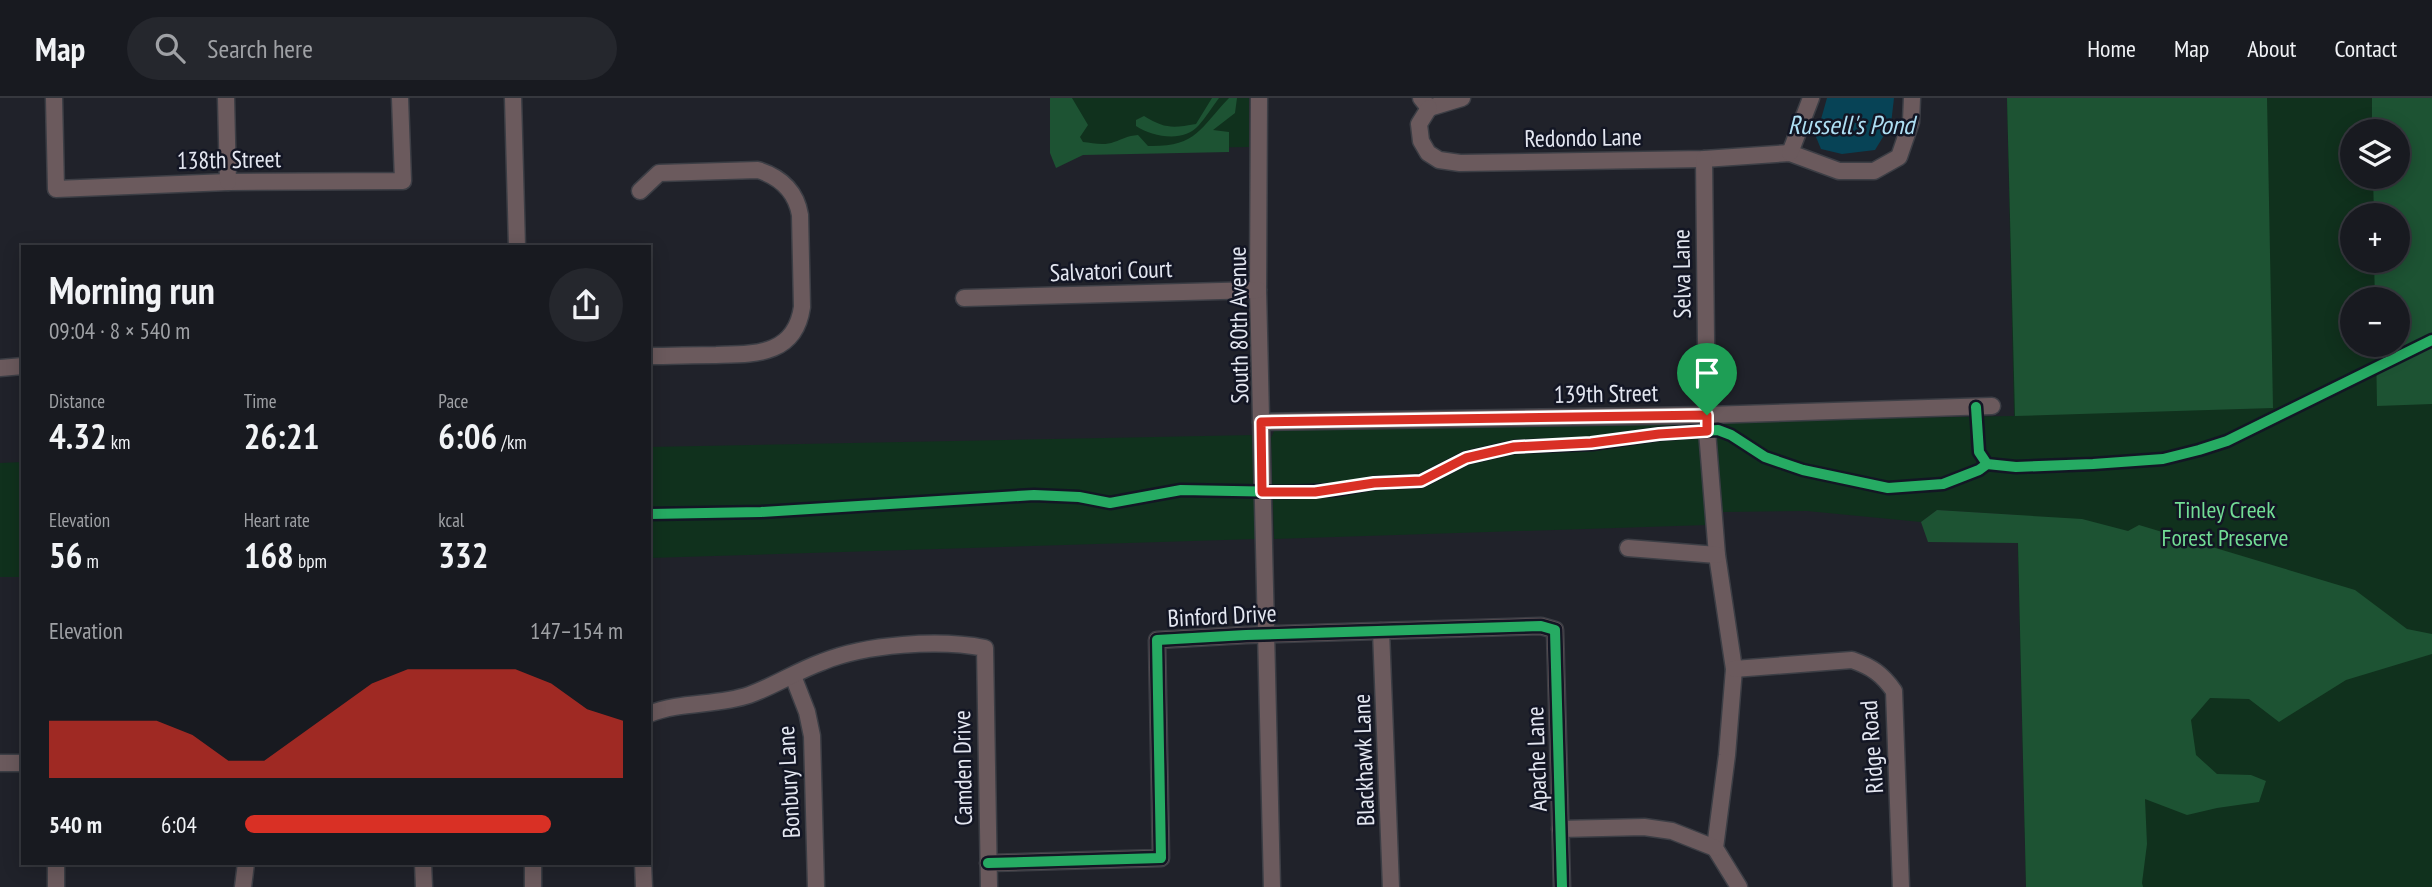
<!DOCTYPE html>
<html lang="en">
<head>
<meta charset="utf-8">
<style>
	:root { --surface:#181a20; --page:#25272d; --text:#f1f3f6; --muted:#9fa1a5; --line:#36383e; --accent:#d93025 }
	body { margin:0; font-family:"PT Sans Narrow",sans-serif; background:var(--page); color:var(--text); height:100vh; display:flex; flex-direction:column; font-size:26px; white-space:nowrap }
	* { box-sizing:border-box; margin:0 }
	p { font-size:23px; color:var(--muted) }
	.icon { flex:none; width:38px; height:38px; fill:none; stroke:currentColor; stroke-width:2; stroke-linecap:round; stroke-linejoin:round }
	.map { position:relative; flex:1; overflow:hidden }
	.side { position:absolute; left:21px; top:147px; width:630px; height:620px; display:flex; flex-direction:column; background:var(--surface); border-radius:0px; box-shadow:0 4px 18px #0003,0 0 0 2px var(--line) }
	.side>* { flex:none }
	.buttons { position:absolute; left:2340px; top:21px; display:grid; gap:14px }
	.buttons a { display:grid; place-items:center; width:70px; height:70px; border-radius:50%; background:var(--surface); box-shadow:0 4px 18px #0003,0 0 0 2px var(--line); font-size:35px }
	.pin { position:absolute; display:grid; place-items:center; width:60px; height:60px; color:#fff; margin:-72px -30px; border-radius:50% 50% 50% 0; rotate:-45deg; box-shadow:0 0 7px #0007 }
	.pin .icon { rotate:45deg }
	.round { display:grid; place-items:center; flex:none; width:74px; height:74px; border-radius:37px; background:var(--page) }
	.summary { display:flex; align-items:center; justify-content:space-between; height:119px; padding:0 28px }
	h1 { font-size:38px; font-weight:700; line-height:52px }
	.figures { display:grid; grid-template-columns:repeat(3,1fr); gap:10px; height:119px; padding:7px 28px }
	.figures div { display:grid; align-content:center }
	.figures b { font-size:35px; font-weight:700 }
	.figures small { font-size:19px; font-weight:400 }
	.figures p { font-size:19px }
	.chart { height:196px; padding:14px 28px }
	.chart p { display:flex; justify-content:space-between }
	.chart svg { width:100%; height:126px; margin-top:7px; fill:var(--accent); opacity:.7 }
	ul { padding:0 28px; list-style:none; font-size:23px }
	li { display:grid; grid-template-columns:112px 84px 1fr; align-items:center; height:52px }
	li i { height:18px; border-radius:9px; background:var(--accent) }
	header { display:flex; align-items:center; gap:42px; box-sizing:border-box; height:98px; padding:0 35px; background:var(--surface); border-bottom:2px solid var(--line) }
	header strong { font-size:33px }
	nav { display:flex; gap:38px; margin-inline-start:auto; font-size:24px }
	.search { width:490px; height:63px; background:var(--page); display:flex; align-items:center; gap:18px; box-sizing:border-box; padding:0 24px; border-radius:38px; color:var(--muted); font-size:26px }
	.map>svg:first-child { display:block }
	.green { fill:#10311d; fill-rule:evenodd }
	.forest { fill:#1d5333 }
	.water { fill:#074356 }
	.lines { fill:none; stroke-linecap:round; stroke-linejoin:round }
	.minor-casing { stroke:#3c3e45; stroke-width:19 }
	.minor { stroke:#6b5a5d; stroke-width:16 }
	.cycleway-casing { stroke:#131624; stroke-width:15 }
	.cycleway { stroke:#26ab63; stroke-width:10 }
	.route-casing { stroke:#fff; stroke-width:14 }
	.route { stroke:#d93025; stroke-width:9 }
	.labels { text-anchor:middle; stroke-width:5; stroke-linejoin:round; paint-order:stroke }
	.street-label { font-size:24px; fill:#e4e7f1; stroke:#131624 }
	.park-label { font-size:24px; fill:#72dd95; stroke:#131624 }
	.water-label { font-size:26px; font-style:italic; fill:#aedff3; stroke:#131624 }
</style>
</head>
<body>
<header>
<strong>Map</strong>
<div class="search"><svg class="icon" aria-label="search" viewBox="0 0 24 24"><circle cx="10" cy="10" r="6"/><path d="M15 15l6 6"/></svg>Search here</div>
<nav><a>Home</a><a>Map</a><a>About</a><a>Contact</a></nav>
</header>
<div class="map">
<svg width="2432" height="789" viewBox="0 0 2432 789">
	<rect width="100%" height="100%" fill="#20222a"/>
	<g class="green">
		<path d="M1051,0h198v49l-197,3z"/>
		<path d="M2007,0h425v789h-406l-9,-372 -80,-5 -16,12 -114,-11 -85,1 -7,-91 299,-5zM2352,33h46v46h-46zM2352,117h46v46h-46zM2352,201h46v46h-46z"/>
		<path d="M1692,322l6,4 3,6 6,95 -433,14 -3,-101 3,-7 7,-2z"/>
		<path d="M1255,337l1,104 -607,19v-111z"/>
		<path d="M23,364v115h-23v-114z"/>
	</g>
	<g class="forest">
		<path d="M1050,0h22l16,27 -8,12 3,5c10,1 21,4 31,0 9,-3 13,-6 24,-7l10,11c49,1 51,-17 81,-48h8l-2,15 -22,17 16,2v20l-146,3 -27,13 -6,-15z"/>
		<path d="M1212,0h7c-7,9 -13,19 -20,27 -15,18 -46,12 -63,1v-6l8,-4c21,13 29,12 52,8z"/>
		<path d="M2007,0h260l6,310 -258,8z"/>
		<path d="M2372,0h60v306l-55,2 -1,-61h22v-46h-23l-1,-38h24v-46h-24l-1,-38h25v-46h-26z"/>
		<path d="M1937,412l145,9 46,12 11,-6 216,65 52,39 25,5v20l-86,26 -67,42 -30,-23 -39,-1 -19,22 5,35 21,19 34,1 15,6 -7,21 -42,6 -30,7 -42,-16 2,45 -5,39 1,4h-117l-8,-344 -90,-1 -7,-20z"/>
	</g>
	<path class="water" d="M1827,0h67l-3,26 -16,26 -33,4 -21,-5 -5,-12z"/>
	<g class="lines">
		<defs>
			<g id="minor">
				<path d="M54,0l2,91 172,-7 175,-1 -3,-83"/>
				<path d="M226,0l2,84"/>
				<path d="M513,0l4,149"/>
				<path d="M1259,0l-1,192 14,597"/>
				<path d="M1421,0l8,10 33,-10"/>
				<path d="M1429,10l-10,16 2,17 7,12 11,7 21,3 244,-4 86,-6 49,18h35l25,-14 12,-35 1,-24"/>
				<path d="M1790,55l21,-55"/>
				<path d="M1704,61l3,272 10,124 17,114 -7,86 -12,93 24,39"/>
				<path d="M640,93l19,-18 99,-3c22,7 38,21 42,45l2,92c-7,49 -48,47 -86,48 -22,0 -45,1 -67,1"/>
				<path d="M964,200l294,-8"/>
				<path d="M0,270l23,-2"/>
				<path d="M1261,324l446,-7 285,-9"/>
				<path d="M1628,450l89,7"/>
				<path d="M1381,533l10,256"/>
				<path d="M1734,571l118,-9c20,7 30,14 42,31l7,196"/>
				<path d="M793,578l14,36 5,24 4,151"/>
				<path d="M649,616c32,-13 68,-8 100,-19 25,-9 48,-24 73,-33 44,-18 117,-23 163,-14l4,239"/>
				<path d="M0,665h23"/>
				<path d="M1560,731l84,-2 28,4 43,17"/>
				<path d="M56,765v24"/>
				<path d="M423,765l1,24"/>
				<path d="M533,765v24"/>
				<path d="M643,765l1,24"/>
				<path d="M988,765l173,-5 -4,-218 89,-5 295,-9 14,4 7,257"/>
				<path d="M243,789l3,-24"/>
			</g>
		</defs>
		<use href="#minor" class="minor-casing"/>
		<use href="#minor" class="minor"/>
		<defs>
			<g id="cycleway">
				<path d="M1976,309l3,45 8,12 29,3 77,-3 70,-5 36,-9 28,-9 205,-101"/>
				<path d="M649,416l112,-2 273,-17 45,2 31,6 71,-13 106,2 50,-2 37,-7 47,-2 45,-23 48,-11 78,-3 67,-10 59,-4 13,5 34,22 38,13 85,18 55,-4 36,-14 8,-6"/>
				<path d="M988,765l173,-5 -4,-218 89,-5 295,-9 14,4 7,257"/>
			</g>
		</defs>
		<use href="#cycleway" class="cycleway-casing"/>
		<use href="#cycleway" class="cycleway"/>
	</g>
	<g class="lines">
		<defs>
			<path id="route" d="M1707,317v16l-48,3 -68,9 -77,4 -48,11 -45,23 -47,2 -59,9h-53l-1,-70z"/>
		</defs>
		<use href="#route" class="route-casing"/>
		<use href="#route" class="route"/>
	</g>
	<g class="labels">
		<g class="street-label">
			<text transform="translate(1583 40) rotate(-1)" y="8">Redondo Lane</text>
			<text transform="translate(229 62) rotate(-1)" y="8">138th Street</text>
			<text transform="translate(1111 173) rotate(-2)" y="8">Salvatori Court</text>
			<text transform="translate(1682 176) rotate(-91)" y="8">Selva Lane</text>
			<text transform="translate(1239 227) rotate(-91)" y="8">South 80th Avenue</text>
			<text transform="translate(1606 296) rotate(-1)" y="8">139th Street</text>
			<text transform="translate(1222 518) rotate(-3)" y="8">Binford Drive</text>
			<text transform="translate(1872 649) rotate(-94)" y="8">Ridge Road</text>
			<text transform="translate(1537 661) rotate(-92)" y="8">Apache Lane</text>
			<text transform="translate(1364 662) rotate(-92)" y="8">Blackhawk Lane</text>
			<text transform="translate(963 670) rotate(-91)" y="8">Camden Drive</text>
			<text transform="translate(789 684) rotate(-93)" y="8">Bonbury Lane</text>
		</g>
		<g class="park-label">
			<text x="2225" y="420">Tinley Creek<tspan x="2225" dy="28">Forest Preserve</tspan></text>
		</g>
		<g class="water-label">
			<text x="1851" y="36">Russell's Pond</text>
		</g>
	</g>
</svg>
<div class="buttons">
<a><svg class="icon" aria-label="layers" viewBox="0 0 24 24"><path d="M12 4l9 5-9 5-9-5zM3 14l9 5 9-5"/></svg></a>
<a>+</a>
<a>−</a>
</div>
<div class="pin" style="left:1707px;top:317px;background:#1e9e55"><svg class="icon" aria-label="arrive" viewBox="0 0 24 24"><path d="M6 21V4h12l-3 4 3 4H6"/></svg></div>
<section class="side">
<div class="summary"><div><h1>Morning run</h1><p>09:04 · 8 × 540 m</p></div><a class="round"><svg class="icon" aria-label="share" viewBox="0 0 24 24"><path d="M12 15V3M7 8l5-5 5 5M5 13v7h14v-7"/></svg></a></div>
<div class="figures">
<div><p>Distance</p><b>4.32<small> km</small></b></div>
<div><p>Time</p><b>26:21</b></div>
<div><p>Pace</p><b>6:06<small> /km</small></b></div>
</div>
<div class="figures">
<div><p>Elevation</p><b>56<small> m</small></b></div>
<div><p>Heart rate</p><b>168<small> bpm</small></b></div>
<div><p>kcal</p><b>332</b></div>
</div>
<div class="chart"><p><span>Elevation</span>147–154 m</p>
<svg viewBox="0 0 160 44" preserveAspectRatio="none"><path d="M0 44V24L10 24L20 24L30 24L40 29L50 38L60 38L70 29L80 20L90 11L100 6L110 6L120 6L130 6L140 11L150 20L160 24V44z"/></svg>
</div>
<ul>
<li><b>540 m</b>6:04<i style="width:81%"></i></li>
</ul>
</section>
</div>
</body>
</html>
